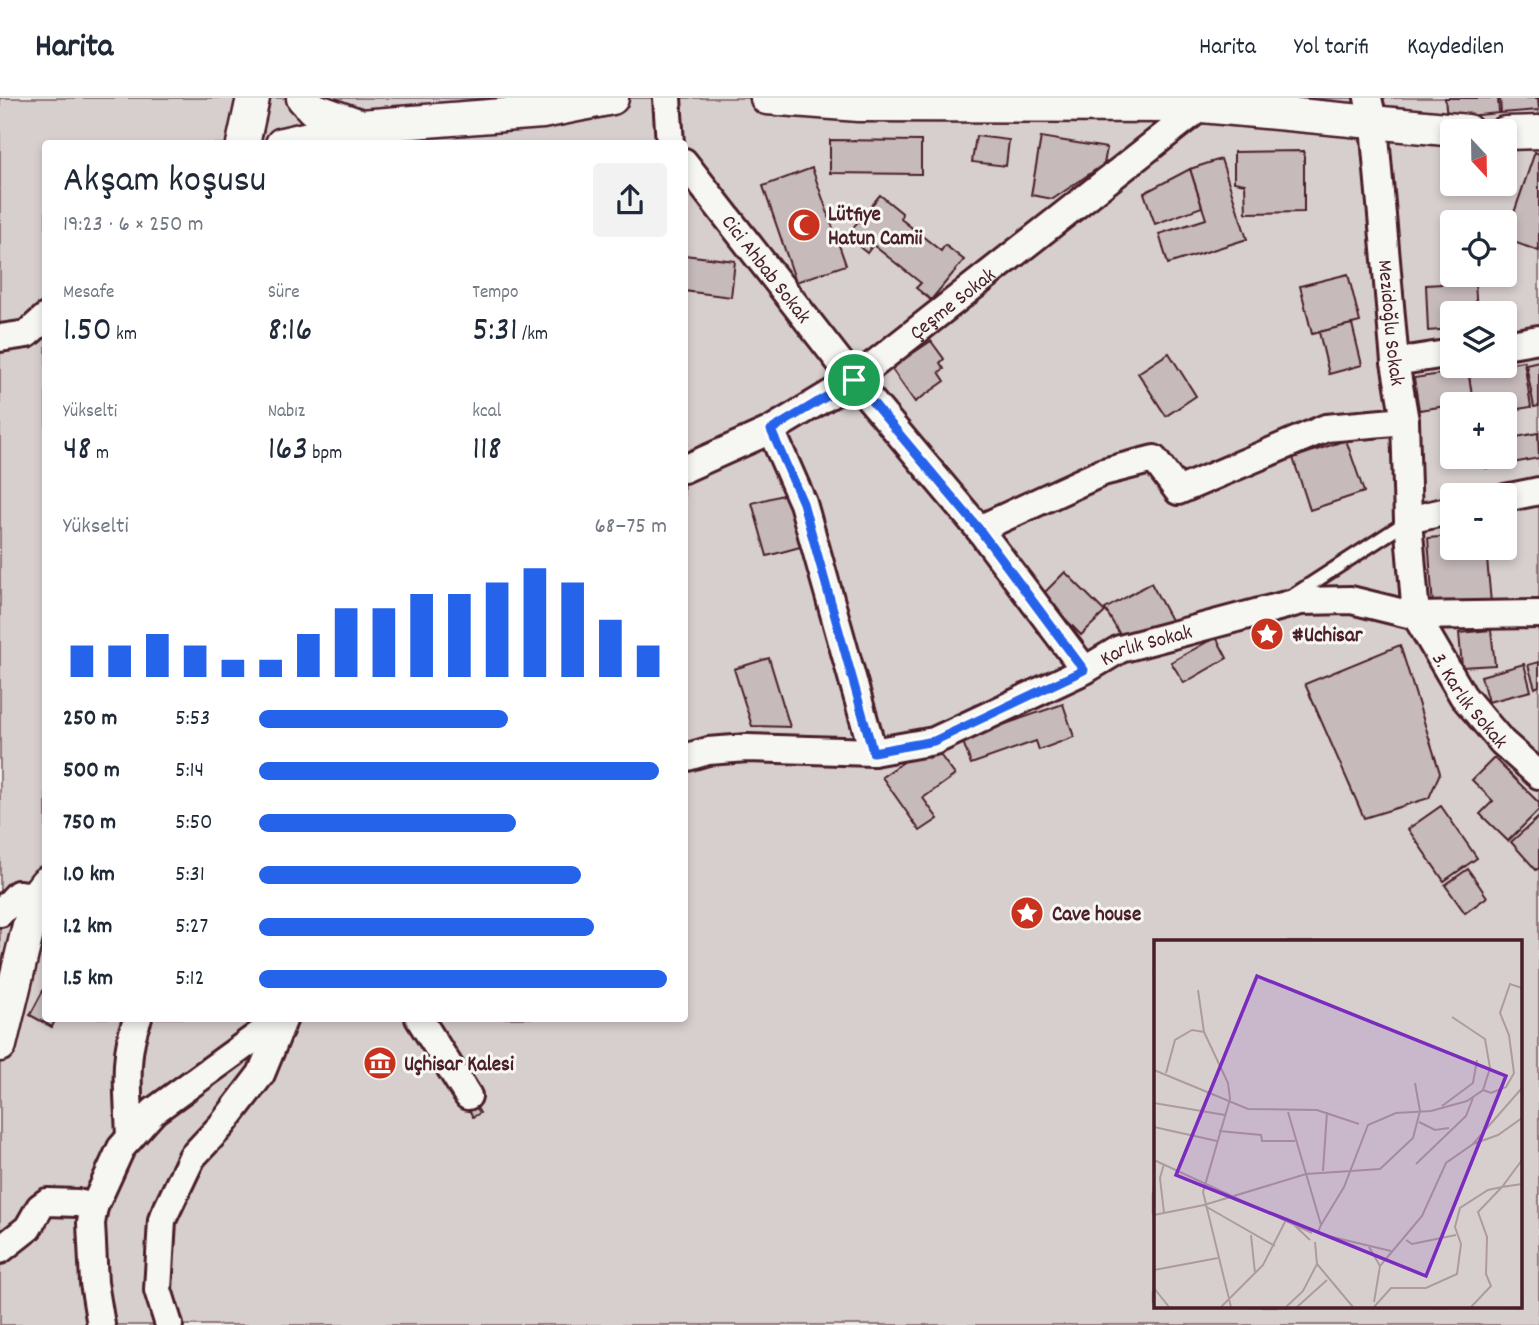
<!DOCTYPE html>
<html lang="tr">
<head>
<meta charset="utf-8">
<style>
	:root { --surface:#fff; --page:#f2f2f3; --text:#1f2937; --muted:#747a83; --line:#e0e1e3; --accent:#2563eb }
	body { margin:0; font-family:Dekko,sans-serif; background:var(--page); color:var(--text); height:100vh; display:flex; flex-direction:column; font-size:26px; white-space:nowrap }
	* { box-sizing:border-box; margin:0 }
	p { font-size:23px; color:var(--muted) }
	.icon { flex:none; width:38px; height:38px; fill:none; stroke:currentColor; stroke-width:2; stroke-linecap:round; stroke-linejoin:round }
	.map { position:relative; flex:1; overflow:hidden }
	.drawer { position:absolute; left:42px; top:42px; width:646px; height:882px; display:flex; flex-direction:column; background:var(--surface); border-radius:7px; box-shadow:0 4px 10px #0003 }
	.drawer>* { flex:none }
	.needle { width:46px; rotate:158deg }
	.controls { position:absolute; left:1440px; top:21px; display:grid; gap:14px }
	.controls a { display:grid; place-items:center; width:77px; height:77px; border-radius:7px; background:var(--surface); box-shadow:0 4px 10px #0003; font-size:35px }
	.pin { position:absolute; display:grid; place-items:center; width:60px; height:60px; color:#fff; margin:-30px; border:4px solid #fff; border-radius:50%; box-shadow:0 2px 7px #0007 }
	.round { display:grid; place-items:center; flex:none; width:74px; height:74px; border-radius:7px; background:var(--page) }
	.summary { display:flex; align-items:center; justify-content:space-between; height:119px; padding:0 21px }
	h1 { font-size:38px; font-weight:600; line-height:52px }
	.figures { display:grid; grid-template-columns:repeat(3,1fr); gap:10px; height:119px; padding:7px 21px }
	.figures div { display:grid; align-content:center }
	.figures b { font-size:35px; font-weight:600 }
	.figures small { font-size:19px; font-weight:400 }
	.figures p { font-size:19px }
	.chart { height:196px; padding:14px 21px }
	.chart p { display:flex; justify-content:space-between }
	.chart svg { width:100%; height:126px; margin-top:7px; stroke:var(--accent); stroke-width:6 }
	ul { padding:0 21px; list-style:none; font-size:23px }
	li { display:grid; grid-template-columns:112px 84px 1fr; align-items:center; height:52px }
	li i { height:18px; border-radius:9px; background:var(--accent) }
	header { display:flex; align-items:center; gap:42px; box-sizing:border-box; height:98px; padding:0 35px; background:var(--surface); border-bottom:2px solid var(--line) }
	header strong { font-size:33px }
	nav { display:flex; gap:38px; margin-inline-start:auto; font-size:24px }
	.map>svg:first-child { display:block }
	.green { fill:#d7cfce; stroke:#90777c; stroke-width:2; fill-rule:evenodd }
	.building { fill:#c6babb; stroke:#4a1f2b; stroke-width:2 }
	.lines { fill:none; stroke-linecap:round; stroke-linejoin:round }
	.service-casing { stroke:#4a1f2b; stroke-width:18 }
	.minor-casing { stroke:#4a1f2b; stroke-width:32 }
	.tertiary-casing { stroke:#4a1f2b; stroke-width:37 }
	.service { stroke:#f6f6f2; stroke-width:12 }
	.minor { stroke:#f6f6f2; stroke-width:26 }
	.tertiary { stroke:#f6f6f2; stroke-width:32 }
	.route-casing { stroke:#fff; stroke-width:14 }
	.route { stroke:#2563eb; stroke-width:9 }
	.labels { text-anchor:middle; stroke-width:6; stroke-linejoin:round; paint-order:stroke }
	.poi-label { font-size:21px; font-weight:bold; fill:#4a1f2b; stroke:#f6f6f2; text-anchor:start }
	.street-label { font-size:21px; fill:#4a1f2b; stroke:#f6f6f2 }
	.inset-road { fill:none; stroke:#ad9b9e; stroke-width:2 }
	.view { fill:#7b2cbf; fill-opacity:0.15; stroke:#7b2cbf; stroke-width:3.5 }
	.inset-edge { fill:none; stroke:#4a1f2b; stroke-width:3.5 }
</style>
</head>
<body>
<header>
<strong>Harita</strong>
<nav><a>Harita</a><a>Yol tarifi</a><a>Kaydedilen</a></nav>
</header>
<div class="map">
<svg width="1539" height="1227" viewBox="0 0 1539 1227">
	<rect width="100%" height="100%" fill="#efedea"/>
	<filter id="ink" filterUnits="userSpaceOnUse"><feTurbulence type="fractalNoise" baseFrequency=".0143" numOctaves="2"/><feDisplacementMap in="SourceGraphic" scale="14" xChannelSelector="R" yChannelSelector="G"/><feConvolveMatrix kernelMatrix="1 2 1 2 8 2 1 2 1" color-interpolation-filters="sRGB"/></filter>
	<g filter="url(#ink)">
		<path class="green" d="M0,0h1539v1227h-1539zM1452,33h53v53h-53zM46,46h638v874h-638zM1452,124h53v53h-53zM1452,215h53v53h-53zM1452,306h53v53h-53zM1452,397h53v53h-53zM1156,844h364v364h-364z"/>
		<g class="building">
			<path d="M1445,0h53l1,15 -52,5z"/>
			<path d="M1500,0h38l1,12 -38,3z"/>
			<path d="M976,38l33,4 -3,26 -34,-4z"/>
			<path d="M1041,39l66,11 -3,16 -51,35 -22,-4z"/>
			<path d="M830,42l91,1v33l-91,-1z"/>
			<path d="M1304,53v61l-58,1 -1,-29 -11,-2v-30z"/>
			<path d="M1535,54l4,2v97l-34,-12z"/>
			<path d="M1221,61l26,80 -79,25 -9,-30 47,-15 -16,-50z"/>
			<path d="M812,70l34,97 -50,17 -33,-96z"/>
			<path d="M1190,71l12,38 -47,17 -11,-31z"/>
			<path d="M880,97l22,18 -1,6 40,32 4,-6 19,15 -33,40 -15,-12 5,-5 -48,-38 -6,8 -21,-17z"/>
			<path d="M684,157l51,6 -4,36 -47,-6z"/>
			<path d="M1348,176l12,48 -48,12 -12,-48z"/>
			<path d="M1475,184l2,31h-25v16l-24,2 -2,-46z"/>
			<path d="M1352,226l10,41 -33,9 -10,-42z"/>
			<path d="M931,243l13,18 -4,4 4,6 -5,3 6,9 -30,21 -24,-34z"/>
			<path d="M1169,255l27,43 -30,20 -28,-43z"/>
			<path d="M1524,263l7,46 -26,4v-7h-32l-5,-34z"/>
			<path d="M1539,263v45l-5,1 -8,-43z"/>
			<path d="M1468,272l5,32 -54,8 -5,-32z"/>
			<path d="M1538,335l1,25 -53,10 -3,-11h22v-18z"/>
			<path d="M1346,342l18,52 -54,18 -17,-52z"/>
			<path d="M786,396l14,53 -33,9 -15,-53z"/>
			<path d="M1452,438v12h34l5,55 -58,4 -5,-69z"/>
			<path d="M1065,474l40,40 -24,23 -39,-40z"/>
			<path d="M1151,485l20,37 -45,25 -21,-36z"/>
			<path d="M1491,532l4,35 -33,2 -3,-34z"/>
			<path d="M1216,539l11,21 -43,25 -13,-21z"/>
			<path d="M1400,547l40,128 -11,25 -65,20 -59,-134z"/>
			<path d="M769,560l21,69 -38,-1 -18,-57z"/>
			<path d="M1539,564v24l-4,2 -7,-23z"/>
			<path d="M1524,566l7,27 -43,11 -7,-26z"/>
			<path d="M1063,606l11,33 -35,13 -3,-9 -65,23 -9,-25z"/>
			<path d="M922,651l7,9 9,-6 17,23 -32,23 15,21 -18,12 -38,-54z"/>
			<path d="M1494,660l45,45v7l-31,31 -28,-27 13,-13 -21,-21z"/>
			<path d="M1441,708l36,52 -33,23 -36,-52z"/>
			<path d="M1539,719v51l-3,2 -25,-28z"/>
			<path d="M1468,771l19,28 -22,16 -20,-28z"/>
			<path d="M45,889l1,31h10l-4,9 -22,-12z"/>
			<path d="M475,1007l5,8 -7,4 -4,-7z"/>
		</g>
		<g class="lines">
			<defs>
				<path id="service" d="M1294,497l114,-74"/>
				<g id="minor">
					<path d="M667,0l3,46"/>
					<path id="s1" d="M1368,0l6,27 21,237 10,59 3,99 8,96 47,80 39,46 37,33"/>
					<path id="s2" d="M684,64l170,218 125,149 106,141"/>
					<path d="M0,240l27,-4 19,-17"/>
					<path d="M1505,247l34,-6"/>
					<path d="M1395,264l57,-9"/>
					<path d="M771,332l32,73 70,249"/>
					<path id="s3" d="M684,371l87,-39 83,-50 348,-274"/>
					<path d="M1505,400l34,-7"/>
					<path d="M1408,422l44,-10"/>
					<path d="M979,431l124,-57 51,-13 24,32 148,-63 79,-7"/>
					<path id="s4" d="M684,660l24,-7 39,-3 126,4 61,-11 151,-71 35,-21 181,-48 50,-1 65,16 123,-2"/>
					<path d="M0,815l18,-19 18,2"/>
					<path d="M419,920l49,78"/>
					<path d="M130,1040c-1,-39 -8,-83 8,-120"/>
					<path d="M0,1152l28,-22 12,-21 7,-5 31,1 16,4"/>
					<path d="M101,1227l-7,-42 -3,-60 3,-16 27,-59 33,-37 128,-93"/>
					<path d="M169,1227l-11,-35 4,-70 30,-63 30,-32 39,-51 23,-56"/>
				</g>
				<g id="tertiary">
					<path d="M303,0l10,11 48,17"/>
					<path d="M767,0l92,7 343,1 265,25"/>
					<path d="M1505,35l34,-1"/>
					<path d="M243,46l10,-46"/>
					<path d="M282,46l79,-18 181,-14 70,-14"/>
					<path d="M0,947l36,-149 10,-13"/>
				</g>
			</defs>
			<use href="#service" class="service-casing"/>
			<use href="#minor" class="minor-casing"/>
			<use href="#tertiary" class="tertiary-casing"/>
			<use href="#service" class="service"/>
			<use href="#minor" class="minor"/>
			<use href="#tertiary" class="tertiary"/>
		</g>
	</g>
	<g class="lines" filter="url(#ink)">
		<defs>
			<path id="route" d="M854,282l125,149 105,141 -150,71 -61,11 -70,-249 -32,-73z"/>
		</defs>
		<use href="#route" class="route-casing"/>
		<use href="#route" class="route"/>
	</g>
	<defs>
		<symbol id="mosque-disc" viewBox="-11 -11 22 22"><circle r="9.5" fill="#c8321e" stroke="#f6f6f2"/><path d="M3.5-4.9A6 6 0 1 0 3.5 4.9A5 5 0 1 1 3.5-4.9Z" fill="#fff"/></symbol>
		<symbol id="sight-disc" viewBox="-11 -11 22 22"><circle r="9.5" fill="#c8321e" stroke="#f6f6f2"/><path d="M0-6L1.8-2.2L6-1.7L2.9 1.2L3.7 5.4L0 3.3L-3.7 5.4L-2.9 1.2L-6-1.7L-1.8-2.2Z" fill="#fff"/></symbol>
		<symbol id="museum-disc" viewBox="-11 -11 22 22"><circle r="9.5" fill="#c8321e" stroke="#f6f6f2"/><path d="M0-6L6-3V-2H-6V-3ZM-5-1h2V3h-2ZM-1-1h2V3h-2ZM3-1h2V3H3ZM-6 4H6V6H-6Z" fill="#fff"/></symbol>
	</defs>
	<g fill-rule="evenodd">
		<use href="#mosque-disc" x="785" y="108" width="38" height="38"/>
		<use href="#sight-disc" x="1248" y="517" width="38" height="38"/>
		<use href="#sight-disc" x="1008" y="796" width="38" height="38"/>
		<use href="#museum-disc" x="361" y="946" width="38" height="38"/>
	</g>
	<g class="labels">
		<g class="poi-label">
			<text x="828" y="122">Lütfiye<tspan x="828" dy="24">Hatun Camii</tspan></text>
			<text x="1292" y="543">#Uchisar</text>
			<text x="1052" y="822">Cave house</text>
			<text x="404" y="972">Uçhisar Kalesi</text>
		</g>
		<g class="street-label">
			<text dy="7" stroke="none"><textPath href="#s2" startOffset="135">Cici Ahbab Sokak</textPath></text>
			<text dy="7" stroke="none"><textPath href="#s3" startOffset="317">Çeşme Sokak</textPath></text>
			<text dy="7" stroke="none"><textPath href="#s1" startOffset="226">Mezidoğlu Sokak</textPath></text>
			<text dy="7" stroke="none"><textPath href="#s4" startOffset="486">Karlık Sokak</textPath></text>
			<text dy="7" stroke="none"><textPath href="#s1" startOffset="621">3. Karlık Sokak</textPath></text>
		</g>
	</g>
	<g transform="translate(1154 842)">
		<rect width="368" height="368" fill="#efedea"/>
		<path d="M0,1h367v366h-367z" fill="#d7cfce"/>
		<path class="inset-road" d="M44,50l6,42M0,130l94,39 69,1 42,14M12,133l9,-33 17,-10 12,2 24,51 2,16 -27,93 28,115M329,150l8,3 15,-6 8,-14 -5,-38 -9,-22 10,-29 12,4M0,163l71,12M288,166l31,-23 4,-23M134,172l33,113 -3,7M265,182l16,8 14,-2M0,187l63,14M65,191l42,4 1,6h33M319,204l25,-9 24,-17M0,220l158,73M10,224l-4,14 4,35M262,224l50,-48 7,-18M169,231l4,-59M51,266l70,40M0,275l50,-10 102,-31 74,-5 33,-31 7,-27 -5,-28M138,283l18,17M167,285l23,-38 24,-62 28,-12 35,-2 36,-10 16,-11 7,-22 -5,-29 -33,-22M166,294l71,17M97,295l4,38M252,300l6,4 44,-9M161,302l2,22 36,43M215,307l11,19 -6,36M226,326l42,-50 24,-53 27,-19 49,-56M0,330l64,-12M0,348l15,19M67,367l42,-42 24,-47M132,367l17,-16 14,-27M143,367l30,-27M220,367l17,-19h35l31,-14 4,-30 -6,-17 5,-19 28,-18 14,-3 20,-27M317,367l20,-21 -5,-12 1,-37 -9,-25 24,-25 20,-3"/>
		<path class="view" d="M103,36l249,100 -80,200 -250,-101z"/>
		<rect width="368" height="368" class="inset-edge"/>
	</g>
</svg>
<div class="controls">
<a><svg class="needle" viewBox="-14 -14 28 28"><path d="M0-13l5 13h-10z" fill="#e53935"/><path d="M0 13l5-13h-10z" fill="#747a83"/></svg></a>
<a><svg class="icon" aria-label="locate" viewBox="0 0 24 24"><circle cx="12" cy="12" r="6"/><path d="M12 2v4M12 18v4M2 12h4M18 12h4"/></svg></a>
<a><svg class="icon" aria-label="layers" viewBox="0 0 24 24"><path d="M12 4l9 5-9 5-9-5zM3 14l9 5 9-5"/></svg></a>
<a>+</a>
<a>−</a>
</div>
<div class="pin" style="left:854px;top:282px;background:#1e9e55"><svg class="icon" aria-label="arrive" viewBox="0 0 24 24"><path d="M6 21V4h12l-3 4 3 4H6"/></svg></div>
<section class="drawer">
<div class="summary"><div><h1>Akşam koşusu</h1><p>19:23 · 6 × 250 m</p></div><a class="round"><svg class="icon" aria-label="share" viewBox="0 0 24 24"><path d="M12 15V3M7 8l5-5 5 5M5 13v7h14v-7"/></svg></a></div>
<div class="figures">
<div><p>Mesafe</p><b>1.50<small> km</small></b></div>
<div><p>Süre</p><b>8:16</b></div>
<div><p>Tempo</p><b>5:31<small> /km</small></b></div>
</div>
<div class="figures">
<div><p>Yükselti</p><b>48<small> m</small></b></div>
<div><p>Nabız</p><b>163<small> bpm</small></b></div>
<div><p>kcal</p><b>118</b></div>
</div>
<div class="chart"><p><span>Yükselti</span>68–75 m</p>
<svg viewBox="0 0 160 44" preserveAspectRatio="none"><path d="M5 44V33M15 44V33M25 44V29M35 44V33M45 44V38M55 44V38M65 44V29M75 44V20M85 44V20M95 44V15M105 44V15M115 44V11M125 44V6M135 44V11M145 44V24M155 44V33"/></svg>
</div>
<ul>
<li><b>250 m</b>5:53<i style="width:61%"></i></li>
<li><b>500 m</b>5:14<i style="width:98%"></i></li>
<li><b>750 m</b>5:50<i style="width:63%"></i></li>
<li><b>1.0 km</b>5:31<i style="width:79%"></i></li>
<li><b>1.2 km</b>5:27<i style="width:82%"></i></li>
<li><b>1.5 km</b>5:12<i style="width:100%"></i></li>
</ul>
</section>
</div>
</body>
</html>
